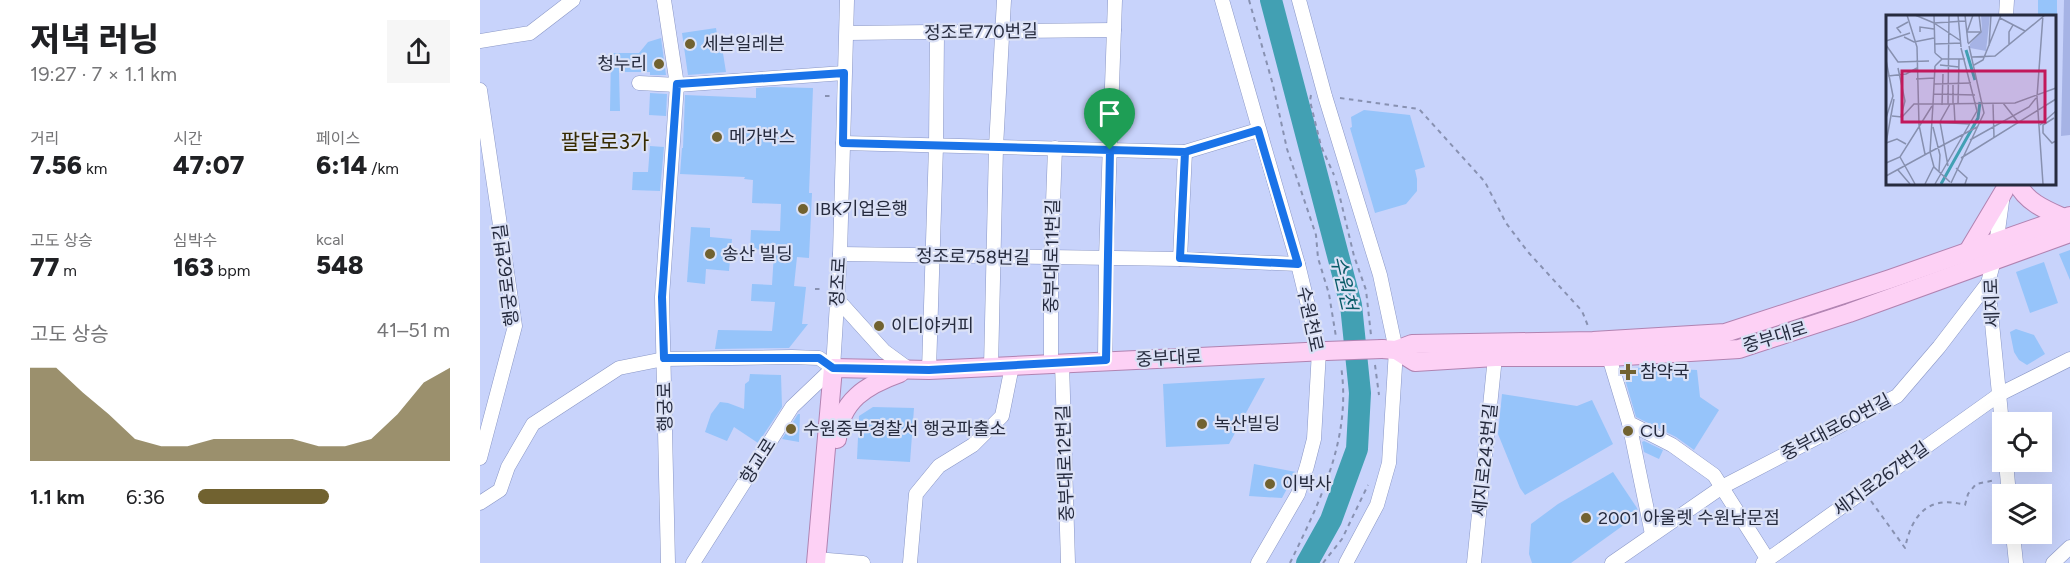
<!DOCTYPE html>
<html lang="ko">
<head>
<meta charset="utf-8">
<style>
	:root { --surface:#fff; --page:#f6f6f6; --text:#202124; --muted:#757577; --accent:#716230 }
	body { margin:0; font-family:Figtree,"Noto Sans KR",sans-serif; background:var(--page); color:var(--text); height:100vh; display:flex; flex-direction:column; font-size:22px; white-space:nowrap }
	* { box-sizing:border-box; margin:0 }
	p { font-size:20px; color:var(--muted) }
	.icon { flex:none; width:33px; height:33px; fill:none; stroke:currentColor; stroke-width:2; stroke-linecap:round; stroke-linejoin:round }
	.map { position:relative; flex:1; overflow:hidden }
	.panel { display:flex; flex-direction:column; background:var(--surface); width:480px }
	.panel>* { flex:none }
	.tools { position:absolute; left:1512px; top:412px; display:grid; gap:12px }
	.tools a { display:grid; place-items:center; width:60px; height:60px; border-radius:0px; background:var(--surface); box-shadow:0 6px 24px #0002; font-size:30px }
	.pin { position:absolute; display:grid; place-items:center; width:51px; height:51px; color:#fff; margin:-62px -26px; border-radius:50% 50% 50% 0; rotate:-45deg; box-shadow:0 0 6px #0007 }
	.pin .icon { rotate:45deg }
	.round { display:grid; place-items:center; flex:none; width:63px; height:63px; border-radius:0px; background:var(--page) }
	.head { display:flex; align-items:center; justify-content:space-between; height:102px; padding:0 30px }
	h1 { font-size:33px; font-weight:800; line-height:45px }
	.metrics { display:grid; grid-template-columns:repeat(3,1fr); gap:9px; height:102px; padding:6px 30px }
	.metrics div { display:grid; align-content:center }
	.metrics b { font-size:26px; font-weight:800 }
	.metrics small { font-size:16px; font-weight:400 }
	.metrics p { font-size:16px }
	.chart { height:168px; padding:12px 30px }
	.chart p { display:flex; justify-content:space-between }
	.chart svg { width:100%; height:108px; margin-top:6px; fill:var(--accent); opacity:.7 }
	ul { padding:0 30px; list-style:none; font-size:20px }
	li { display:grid; grid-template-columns:96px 72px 1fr; align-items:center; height:45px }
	li i { height:15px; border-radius:8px; background:var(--accent) }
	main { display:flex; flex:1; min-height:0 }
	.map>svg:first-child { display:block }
	.green { fill:#a6b3e5 }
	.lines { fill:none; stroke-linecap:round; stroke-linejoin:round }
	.river { stroke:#42a0b3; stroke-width:22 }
	.building { fill:#96c4fa }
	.minor-casing { stroke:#8a97c6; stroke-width:15 }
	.major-casing { stroke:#b183b1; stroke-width:20 }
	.path { stroke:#8891b1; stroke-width:2; stroke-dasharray:4.5 4.5; stroke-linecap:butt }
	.minor { stroke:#fff; stroke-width:14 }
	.major { stroke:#fdd1f5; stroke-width:18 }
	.major-bridge-casing { stroke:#b183b1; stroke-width:20; stroke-linecap:butt }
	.major-bridge { stroke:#fdd1f5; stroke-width:18 }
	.route-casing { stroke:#fff; stroke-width:12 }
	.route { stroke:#1a73e8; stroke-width:8 }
	.poi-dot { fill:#716230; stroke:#dbe1f6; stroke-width:2 }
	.labels { text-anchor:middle; stroke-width:4.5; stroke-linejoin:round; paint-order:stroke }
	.street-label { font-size:18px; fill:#262b3e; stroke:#dbe1f6 }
	.poi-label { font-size:18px; fill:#262b3e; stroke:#dbe1f6; text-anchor:start }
	.water-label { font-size:20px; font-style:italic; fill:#095b68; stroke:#dbe1f6 }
	.quarter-label { font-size:21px; fill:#372b00; stroke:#dbe1f6 }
	.inset-river { fill:none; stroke:#42a0b3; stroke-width:3 }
	.inset-road { fill:none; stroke:#8790af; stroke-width:1.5 }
	.view { fill:#c2185b; fill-opacity:0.15; stroke:#c2185b; stroke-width:3 }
	.inset-edge { fill:none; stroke:#262b3e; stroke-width:3 }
</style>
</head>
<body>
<main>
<section class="panel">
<div class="head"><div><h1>저녁 러닝</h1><p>19:27 · 7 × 1.1 km</p></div><a class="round"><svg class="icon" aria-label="share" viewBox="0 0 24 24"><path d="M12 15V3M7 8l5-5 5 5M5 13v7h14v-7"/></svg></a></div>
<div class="metrics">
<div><p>거리</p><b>7.56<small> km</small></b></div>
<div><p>시간</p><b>47:07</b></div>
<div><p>페이스</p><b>6:14<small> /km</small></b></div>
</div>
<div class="metrics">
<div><p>고도 상승</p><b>77<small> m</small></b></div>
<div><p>심박수</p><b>163<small> bpm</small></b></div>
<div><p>kcal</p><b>548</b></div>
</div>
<div class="chart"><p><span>고도 상승</span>41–51 m</p>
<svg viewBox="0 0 160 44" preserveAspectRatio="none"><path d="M0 44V6L10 6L20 16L30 25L40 35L50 38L60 38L70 35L80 35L90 35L100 35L110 38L120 38L130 35L140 25L150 12L160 6V44z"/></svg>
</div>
<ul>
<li><b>1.1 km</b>6:36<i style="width:52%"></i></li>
</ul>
</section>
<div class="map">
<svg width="1590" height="563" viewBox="0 0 1590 563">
	<rect width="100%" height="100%" fill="#c8d3fb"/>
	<path class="green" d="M1584,0h6v135l-9,1z"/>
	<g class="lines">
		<path class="river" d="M791,0l80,305 9,88 -3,56 -26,71 -24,43"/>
	</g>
	<g class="building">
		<rect x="1558" y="0" width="19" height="16"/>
		<path d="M236,28l3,20 3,-1 4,25 -38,3 -6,-42z"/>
		<path d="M181,38l5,37h-16v-3h-31l1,39h-10l1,-58h28l9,-11z"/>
		<path d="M291,87l42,1 -4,105h3l-3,65 -12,-1 -3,29 12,1 -4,37h6l-19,24 -74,1 3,-19 54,1 3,-29 -24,-1 1,-17 20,1 2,-32h-5v-3l-19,-1 1,-19 29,1 1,-27 -29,-1 1,-23 -9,-1 1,-2 -65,-3 2,-26h1l2,-53 71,3v-10z"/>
		<path d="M170,93l17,1 -1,22 -17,-1z"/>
		<path d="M884,110l46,5 15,52 -10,3 2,9v12l-11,13 -31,9 -25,-85 2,-1 -1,-10z"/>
		<path d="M170,146l14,1 -4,44 -28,-1 1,-18h15z"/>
		<path d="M211,227l19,1v9l22,2 -3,32 -23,-2 -1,15 -18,-2z"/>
		<path d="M1590,250v30l-11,-26z"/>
		<path d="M1564,262l14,41 -28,10 -14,-41z"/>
		<path d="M1536,329l18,6 11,19 -18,11 -8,-5 -5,-8 -4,-20z"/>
		<path d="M1167,367l50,3 3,27 19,13 -25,40 -18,-13 -40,-20 -14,-48z"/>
		<path d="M270,374l31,1 1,32 -24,36 -24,-16 -7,14 -22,-9 6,-18 9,-12 8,1 16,6 1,-25 4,-3z"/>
		<path d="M785,378l-36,66 -63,3 -3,-63z"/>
		<path d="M1022,394l75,12 15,-6 21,44 -88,51 -5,-7 -22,-54z"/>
		<path d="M393,407l41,1 -4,54 -53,-3 2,-43z"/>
		<path d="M318,414h2l-1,28 -17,-3z"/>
		<path d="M1164,441l19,9 -4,9 -15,-7 -2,-10z"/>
		<path d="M774,464l42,8 -14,26 -33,-2z"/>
		<path d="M1133,472l24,36 2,6 -68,49h-39l-3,-9 2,-30 27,-20z"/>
	</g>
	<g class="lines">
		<defs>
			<g id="minor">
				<path d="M184,0l13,85 -15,212 6,266"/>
				<path d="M742,0l76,264 21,87 -5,88 -7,27 -9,28 -40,69"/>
				<path d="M819,0l26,96 55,179 16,75 -7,113 -12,42 -31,58"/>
				<path d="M1526,16l1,-16"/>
				<path d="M367,33l267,-3"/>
				<path d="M0,41l50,-8 43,-33"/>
				<path d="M159,83l38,2 167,-12"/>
				<path d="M0,90l35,236 -35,132"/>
				<path d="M363,143l342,9 73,-22"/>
				<path d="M360,254l340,5 118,5"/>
				<path d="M700,259l5,-107"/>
				<path d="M358,300l46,51 26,19"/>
				<path d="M1129,357l20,66 43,22 42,30 54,85"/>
				<path d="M625,360l1,-102 9,-258"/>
				<path d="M582,363l6,200"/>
				<path d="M571,364v-106l4,-110"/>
				<path d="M511,367l5,-220 8,-147"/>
				<path d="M353,368l7,-114 7,-254"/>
				<path d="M449,370l7,-224 1,-113"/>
				<path d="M1149,423l23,111"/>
				<path d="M1522,424l-14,-141 6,-23 9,-66"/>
				<path d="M1526,462l3,33"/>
				<path d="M0,503l20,-13 8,-23 25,-43 86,-56 45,-9 128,-2 27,1 14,10"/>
				<path d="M1533,534l3,29"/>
				<path d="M336,559l47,4"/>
				<path d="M213,563l99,-156 41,-39"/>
				<path d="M430,563l6,-69 23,-28 34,-21 29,-29 10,-50"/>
				<path d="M994,563l21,-206"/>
				<path d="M1132,563l110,-76 175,-91 42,-49 49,-64"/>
				<path d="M1283,563l237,-169 70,-35"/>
				<path d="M1573,563l17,-16"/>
			</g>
			<g id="major">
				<path d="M1537,183c9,19 29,27 47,35"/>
				<path d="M1487,253l37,-62"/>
				<path d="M902,349l14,1 19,12 80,-5h114l130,-8 110,-36 221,-80"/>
				<path d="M916,350l16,-6 181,-3 132,-8 165,-54 180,-63"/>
				<path d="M357,439c3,-38 29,-54 63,-66"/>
				<path d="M336,563l17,-195 96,2 397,-19"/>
			</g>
		</defs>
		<use href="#minor" class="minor-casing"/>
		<use href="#major" class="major-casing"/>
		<g class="path">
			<path d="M769,0l24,85 14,64 29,86 2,23 11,36 7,43"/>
			<path d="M831,95l-1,6 11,45 13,29"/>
			<path d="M345,96h5"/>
			<path d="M860,98l79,11 66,73 21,41 22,29 54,59 6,15"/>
			<path d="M856,181l18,75 12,34 5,45"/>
			<path d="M335,289h9"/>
			<path d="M895,365l4,30"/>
			<path d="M1391,501l34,47c7,-34 24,-53 60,-43l3,-11 8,-10 20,-4"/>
			<path d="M810,563c30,-62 62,-125 51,-197"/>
			<path d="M843,563l19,-24 26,-54"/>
		</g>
		<use href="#minor" class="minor"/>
		<use href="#major" class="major"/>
		<defs>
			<path id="major-bridge" d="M846,351l56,-2"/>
		</defs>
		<use href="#major-bridge" class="major-bridge-casing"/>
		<use href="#major-bridge" class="major-bridge"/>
	</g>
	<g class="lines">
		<defs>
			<path id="route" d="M630,150l-4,210 -177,10 -96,-2 -14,-10h-155l-2,-61 15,-213 167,-11 -1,70 342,9 73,-22 40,134 -118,-6 5,-106 -75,-2"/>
		</defs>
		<use href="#route" class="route-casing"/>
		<use href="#route" class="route"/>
	</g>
	<g class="poi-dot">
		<circle cx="210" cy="44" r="6"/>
		<circle cx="179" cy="64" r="6"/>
		<circle cx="237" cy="137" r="6"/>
		<circle cx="323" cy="209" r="6"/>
		<circle cx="230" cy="254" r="6"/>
		<circle cx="399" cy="326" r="6"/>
		<path d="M1145 363h6v6h6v6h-6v6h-6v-6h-6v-6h6z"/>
		<circle cx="722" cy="424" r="6"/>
		<circle cx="311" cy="429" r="6"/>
		<circle cx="1148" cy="431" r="6"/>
		<circle cx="790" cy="484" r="6"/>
		<circle cx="1106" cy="518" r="6"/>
	</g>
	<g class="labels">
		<g class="street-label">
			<text transform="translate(501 32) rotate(-1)" y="6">정조로770번길</text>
			<text transform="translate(572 256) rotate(-89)" y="6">중부대로11번길</text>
			<text transform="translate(493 257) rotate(1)" y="6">정조로758번길</text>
			<text transform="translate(26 275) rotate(-97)" y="6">행궁로62번길</text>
			<text transform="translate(358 282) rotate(-87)" y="6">정조로</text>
			<text transform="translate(1512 303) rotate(-92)" y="6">세지로</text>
			<text transform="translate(830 319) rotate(78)" y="6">수원천로</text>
			<text transform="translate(1295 337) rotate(-17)" y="6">중부대로</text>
			<text transform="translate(689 358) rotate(-3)" y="6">중부대로</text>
			<text transform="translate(185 407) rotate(-91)" y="6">행궁로</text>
			<text transform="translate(1356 427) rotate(-28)" y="6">중부대로60번길</text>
			<text transform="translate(1005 460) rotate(-84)" y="6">세지로243번길</text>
			<text transform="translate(278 461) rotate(-58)" y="6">향교로</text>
			<text transform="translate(585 463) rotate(-92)" y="6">중부대로12번길</text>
			<text transform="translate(1401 479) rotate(-36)" y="6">세지로267번길</text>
		</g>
		<g class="poi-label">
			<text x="222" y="50">세븐일레븐</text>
			<text x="167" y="70" text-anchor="end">청누리</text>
			<text x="249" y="143">메가박스</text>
			<text x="335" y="215">IBK기업은행</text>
			<text x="242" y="260">송산 빌딩</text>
			<text x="411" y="332">이디야커피</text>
			<text x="1160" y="378">참약국</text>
			<text x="734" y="430">녹산빌딩</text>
			<text x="323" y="435">수원중부경찰서 행궁파출소</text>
			<text x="1160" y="437">CU</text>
			<text x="802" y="490">이박사</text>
			<text x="1118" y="524">2001 아울렛 수원남문점</text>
		</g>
		<g class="water-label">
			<text transform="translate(864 283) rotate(77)" y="7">수원천</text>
		</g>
		<g class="quarter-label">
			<text x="125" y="149">팔달로3가</text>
		</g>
	</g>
	<g transform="translate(1406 15)">
		<rect width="170" height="170" fill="#c8d3fb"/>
		<path d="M95,0h9l-4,36 -16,-3v-4l12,-14z" fill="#a6b3e5"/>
		<path class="inset-river" d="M80,35l9,30M55,169l37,-66 2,-16"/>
		<path class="inset-road" d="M21,0l10,32 2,78 6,29M29,0l19,8 31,-2M48,0l1,38M72,0l3,32M79,0l3,28M87,0l-6,17h13M157,0l-6,82 6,87M114,3l25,13M48,8l27,18M34,17v-5l14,2M15,18l-4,-5 11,-6M18,22l10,5 20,-4M0,26l24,-8M49,29l26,-1M82,29l13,-12 -2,-17M0,30l12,17 31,-1M123,30v-13l4,-7M103,31l2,-31M86,42l23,-1 50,-41M56,44h23M0,45l7,36 -7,22M54,50l19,2M88,50l9,-5 18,-45M49,51l7,-7 -7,-6M12,53l7,33 -4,15M2,61l18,-2 11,-6M30,64l18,-1M48,69l37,-1M48,79l41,1M117,88l15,19M47,89l2,-38M62,89l1,-89M67,89v-19M68,89l1,19M72,89l1,-45M107,89l1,33M56,90l1,-31M6,101l10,1 12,-13h19M168,103l-11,7v8l9,10 4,-2M46,107l38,2M154,110l16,-14M47,112l7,28 -1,16M84,125l59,-33 7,-9M0,128l8,-44M0,128l11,-4 9,5M14,142l15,27M75,143l95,-59M0,148l14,-6 32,-51M62,151l-8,-44 10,-18M70,153l11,10 -2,6M12,155l12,14M0,161l44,-24 3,-48 82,-1 41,-15M64,167l-16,-15 -4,-15 47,-25M65,168l33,-70 -15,-67M39,169l9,-18M49,169l42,-73 -16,-63"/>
		<path class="view" d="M16,56h143v51h-143z"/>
		<rect width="170" height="170" class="inset-edge"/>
	</g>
</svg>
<div class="tools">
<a><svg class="icon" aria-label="locate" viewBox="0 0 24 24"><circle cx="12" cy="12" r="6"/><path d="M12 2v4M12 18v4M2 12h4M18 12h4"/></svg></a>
<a><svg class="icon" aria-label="layers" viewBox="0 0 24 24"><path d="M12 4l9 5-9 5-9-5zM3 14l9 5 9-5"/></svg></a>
</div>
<div class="pin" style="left:630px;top:150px;background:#1e9e55"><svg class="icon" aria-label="arrive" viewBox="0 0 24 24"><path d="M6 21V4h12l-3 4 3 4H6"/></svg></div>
</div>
</main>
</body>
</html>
